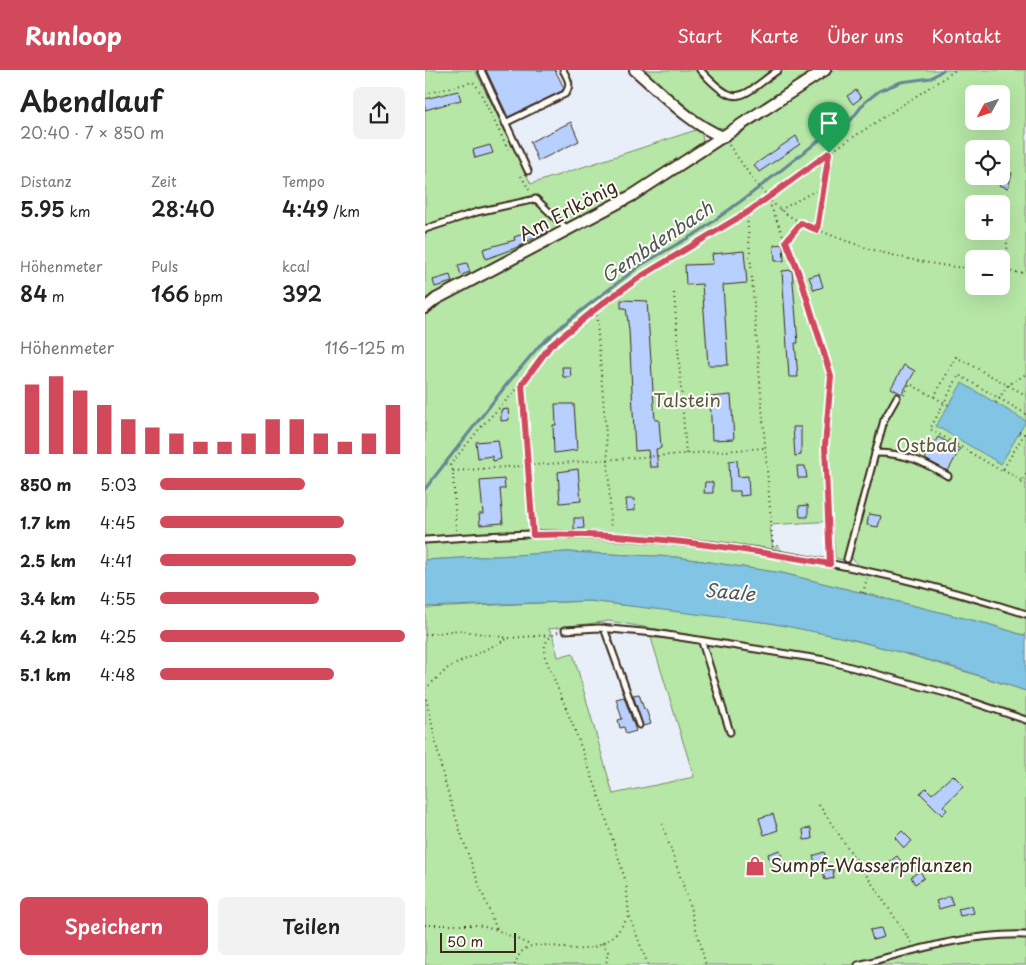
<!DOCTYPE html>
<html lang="de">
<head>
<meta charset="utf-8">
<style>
	:root { --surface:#fff; --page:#f2f2f2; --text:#222; --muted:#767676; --accent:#d1495b }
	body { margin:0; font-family:"Playpen Sans",sans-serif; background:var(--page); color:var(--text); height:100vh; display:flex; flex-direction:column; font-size:19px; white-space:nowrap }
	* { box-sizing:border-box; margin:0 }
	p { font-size:16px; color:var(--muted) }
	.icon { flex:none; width:28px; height:28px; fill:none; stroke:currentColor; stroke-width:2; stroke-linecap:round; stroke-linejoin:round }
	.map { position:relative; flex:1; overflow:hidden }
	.panel { display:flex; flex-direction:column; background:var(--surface); width:425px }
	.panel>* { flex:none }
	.needle { width:32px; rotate:230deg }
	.tools { position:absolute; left:540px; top:15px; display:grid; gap:10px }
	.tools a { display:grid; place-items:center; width:45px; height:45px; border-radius:8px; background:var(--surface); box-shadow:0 5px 20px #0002; font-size:25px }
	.scale { position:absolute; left:15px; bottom:12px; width:76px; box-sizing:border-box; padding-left:5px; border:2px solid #3b2a1e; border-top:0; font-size:14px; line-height:18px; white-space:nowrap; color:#3b2a1e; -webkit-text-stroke:4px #fdfcf7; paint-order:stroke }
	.pin { position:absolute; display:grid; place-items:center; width:42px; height:42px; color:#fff; margin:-51px -21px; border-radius:50% 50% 50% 0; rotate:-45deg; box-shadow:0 0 5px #0007 }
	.pin .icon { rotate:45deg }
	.round { display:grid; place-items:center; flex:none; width:52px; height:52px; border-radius:8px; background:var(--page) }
	.summary { display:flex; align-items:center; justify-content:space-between; height:85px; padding:0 20px }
	h1 { font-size:28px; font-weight:600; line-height:38px }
	.metrics { display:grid; grid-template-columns:repeat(3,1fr); gap:8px; height:85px; padding:5px 20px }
	.metrics div { display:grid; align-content:center }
	.metrics b { font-size:21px; font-weight:600 }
	.metrics small { font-size:14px; font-weight:400 }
	.metrics p { font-size:14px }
	.chart { height:140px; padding:10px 20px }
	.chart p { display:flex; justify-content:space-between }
	.chart svg { width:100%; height:90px; margin-top:5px; stroke:var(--accent); stroke-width:6 }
	.action { display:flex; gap:10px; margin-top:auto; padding:10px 20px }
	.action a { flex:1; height:58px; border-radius:8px; background:var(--accent); color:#fff; font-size:20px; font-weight:600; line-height:58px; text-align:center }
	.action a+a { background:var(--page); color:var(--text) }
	ul { padding:0 20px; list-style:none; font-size:16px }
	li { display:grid; grid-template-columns:80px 60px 1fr; align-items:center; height:38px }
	li i { height:12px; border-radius:6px; background:var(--accent) }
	header { display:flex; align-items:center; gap:30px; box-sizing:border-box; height:70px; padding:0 25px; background:var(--accent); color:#fff }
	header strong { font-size:24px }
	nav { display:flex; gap:28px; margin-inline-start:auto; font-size:18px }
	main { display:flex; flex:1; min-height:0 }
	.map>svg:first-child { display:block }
	.green { fill:#b6e7a6; stroke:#788862; fill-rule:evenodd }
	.water { fill:#82c4e3; stroke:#668694 }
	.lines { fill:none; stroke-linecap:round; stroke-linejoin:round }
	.stream { stroke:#668694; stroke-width:3 }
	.building { fill:#b8d0ff; stroke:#3b2a1e }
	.service-casing { stroke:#3b2a1e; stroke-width:9 }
	.minor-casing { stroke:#3b2a1e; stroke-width:14 }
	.path { stroke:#3b2a1e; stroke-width:2; stroke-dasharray:1 4; stroke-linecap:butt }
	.service { stroke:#fdfcf7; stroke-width:5 }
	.minor { stroke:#fdfcf7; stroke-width:10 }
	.route-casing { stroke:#fff; stroke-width:10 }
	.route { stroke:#d1495b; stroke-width:6 }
	.labels { text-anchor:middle; stroke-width:4; stroke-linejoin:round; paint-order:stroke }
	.street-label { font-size:18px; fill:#3b2a1e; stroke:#fdfcf7 }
	.park-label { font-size:18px; fill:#5a5940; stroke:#fdfcf7 }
	.poi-label { font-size:18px; fill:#3b2a1e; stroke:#fdfcf7; text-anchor:start }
	.water-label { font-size:19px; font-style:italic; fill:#505859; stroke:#fdfcf7 }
</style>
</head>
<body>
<header>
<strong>Runloop</strong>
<nav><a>Start</a><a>Karte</a><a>Über uns</a><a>Kontakt</a></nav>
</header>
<main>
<section class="panel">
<div class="summary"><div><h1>Abendlauf</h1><p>20:40 · 7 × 850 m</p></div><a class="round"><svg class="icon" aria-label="share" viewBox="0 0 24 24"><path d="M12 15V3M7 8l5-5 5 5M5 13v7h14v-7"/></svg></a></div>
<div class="metrics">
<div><p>Distanz</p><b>5.95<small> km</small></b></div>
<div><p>Zeit</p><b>28:40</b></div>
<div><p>Tempo</p><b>4:49<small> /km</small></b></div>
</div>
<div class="metrics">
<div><p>Höhenmeter</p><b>84<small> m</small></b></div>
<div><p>Puls</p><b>166<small> bpm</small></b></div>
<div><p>kcal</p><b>392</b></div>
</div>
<div class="chart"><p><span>Höhenmeter</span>116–125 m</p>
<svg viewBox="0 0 160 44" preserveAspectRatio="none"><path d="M5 44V10M15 44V6M25 44V13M35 44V20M45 44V27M55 44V31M65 44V34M75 44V38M85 44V38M95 44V34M105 44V27M115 44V27M125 44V34M135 44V38M145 44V34M155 44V20"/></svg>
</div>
<ul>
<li><b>850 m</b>5:03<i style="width:59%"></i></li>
<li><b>1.7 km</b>4:45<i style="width:75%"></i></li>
<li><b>2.5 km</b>4:41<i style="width:80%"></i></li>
<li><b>3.4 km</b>4:55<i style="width:65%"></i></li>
<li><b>4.2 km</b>4:25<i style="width:100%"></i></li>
<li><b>5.1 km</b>4:48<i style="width:71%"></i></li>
</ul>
<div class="action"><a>Speichern</a><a>Teilen</a></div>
</section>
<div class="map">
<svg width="601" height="895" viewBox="0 0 601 895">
	<rect width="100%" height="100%" fill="#e8eff9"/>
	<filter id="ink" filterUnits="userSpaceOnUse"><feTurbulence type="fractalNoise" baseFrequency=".02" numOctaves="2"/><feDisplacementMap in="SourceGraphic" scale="10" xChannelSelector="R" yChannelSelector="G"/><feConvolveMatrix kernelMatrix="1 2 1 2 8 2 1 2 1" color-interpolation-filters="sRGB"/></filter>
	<g filter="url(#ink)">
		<g class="green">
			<path d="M0,0h50l56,114 165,-54 6,4 1,10 24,-16 -15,-1 -6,-4 -63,-53h383v542l-156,-43 -12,-4 -6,-7 -9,2 -8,-2 -3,-37 -62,4 3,26 4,-6 6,7 44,7 -2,7 44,8 157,43v19l-38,-12 -206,-51 -106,-16 -109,-5 -142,8zM549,24h27v27h-27zM549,79h27v27h-27zM549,134h27v27h-27zM549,189h27v27h-27z"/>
			<path d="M164,531c60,7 121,13 181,22 87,14 172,41 256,68v274h-601v-357zM184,551l100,17h-58l43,139 -81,17 -40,-141 -15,4 -5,-20 -5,-9 2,1z"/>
		</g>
		<g class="water">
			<path d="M537,313l64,38 -25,43 -65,-38z"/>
			<path d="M142,482l109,5 106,16 206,51 38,12v55l-76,-25 -95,-26 -85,-17 -181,-22 -164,6v-47z"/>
		</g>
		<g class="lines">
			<path class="stream" d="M0,419l82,-105 32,-38 30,-26 72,-55 59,-34 52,-38 74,-58 25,-15 14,-18 14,-11 22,-9 30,-4 12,-8"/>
		</g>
		<g class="building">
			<path d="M61,0h69l9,18 -2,3 -54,26z"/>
			<path d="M431,20l5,8 -8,6 -6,-8z"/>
			<path d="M33,21l3,9 -36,10v-11z"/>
			<path d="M412,35l5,7 -24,16 -5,-8z"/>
			<path d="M146,52l8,19 -41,20 -8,-19z"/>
			<path d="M371,66l4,8 -41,28 -5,-7z"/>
			<path d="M65,75l3,8 -18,5 -2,-8z"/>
			<path d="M578,100l9,3 -4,15 -9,-3z"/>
			<path d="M121,157l2,5 -25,11v2l-37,14 -3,-10 32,-9 -1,-3z"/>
			<path d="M358,174l1,17h-9l-1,-16z"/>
			<path d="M319,181l3,32 -24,2 5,80h-20l-6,-81 -16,1 -1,-20 28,-1 -1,-10z"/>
			<path d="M42,193l3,9 -9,3 -3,-10z"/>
			<path d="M367,200l6,73h-3l3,34h-9l-7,-106z"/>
			<path d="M394,204l4,13 -9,3 -5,-13z"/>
			<path d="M25,205l2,7 -17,5 -2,-7z"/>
			<path d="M196,230l26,1 8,119h4l2,28 -5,1 2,18h-8l-2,-17 -13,1 -6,-121 -3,-22h-5z"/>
			<path d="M479,295l11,6 -13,23 -11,-6z"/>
			<path d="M137,297h8l1,10h-8z"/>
			<path d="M306,325l3,44 -22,1 -2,-43z"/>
			<path d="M130,334h19l3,46 -23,3 -1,-28h3z"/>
			<path d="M83,339l1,11 -8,1v-11z"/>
			<path d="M368,357h8v28l-6,1z"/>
			<path d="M513,367l22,12 -12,22 -23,-12z"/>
			<path d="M73,370l3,19 -8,2 -1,-5 -14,2 -2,-16z"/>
			<path d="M312,390l1,17 10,-1 1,19 -9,1v-5h-10l-1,-30z"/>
			<path d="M372,396h8l2,12h-9z"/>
			<path d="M153,399l3,32 -21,2 -2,-31z"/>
			<path d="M79,409l1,10h-5l3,34 -23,2 -1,-11h4l-3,-33z"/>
			<path d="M280,412h8v11h-9z"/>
			<path d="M201,429h8l1,11 -8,1z"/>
			<path d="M383,435v12h-8l-1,-11z"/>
			<path d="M444,444l12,2 -3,11 -11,-2z"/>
			<path d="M149,448h9l1,10 -10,1z"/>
			<path d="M214,624l5,15h2l5,15 -8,2 -10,-31z"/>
			<path d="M199,627l12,34 -10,3 -2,-7 -4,1 -2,-8 4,-1 -6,-20z"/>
			<path d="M528,705l11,11 -21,20 4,4 -5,5 -22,-22 6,-5 6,6z"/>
			<path d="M348,744l5,16 -14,5 -5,-17z"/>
			<path d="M386,758l1,11 -8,1 -1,-11z"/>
			<path d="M477,761l10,10 -8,7 -9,-10z"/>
			<path d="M355,780l4,14 -13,3 -3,-13z"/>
			<path d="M399,782l3,9 -11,4 -3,-9z"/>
			<path d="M472,786l6,8 -9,7 -6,-8z"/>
			<path d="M408,799l1,9 -9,2 -2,-9z"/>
			<path d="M495,801l4,7 -9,6 -4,-7z"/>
			<path d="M525,826l3,9 -14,4 -3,-8z"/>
			<path d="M547,836l2,7 -14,3 -2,-7z"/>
			<path d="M456,858l3,9 -11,3 -3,-10z"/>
		</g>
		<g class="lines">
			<defs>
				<g id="service">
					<path d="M56,0l47,101"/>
					<path d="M275,0c38,40 39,28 78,0"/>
					<path d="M80,53l60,-29c7,-9 3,-15 -2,-24"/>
					<path d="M0,159l52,-17 59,-13 32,31"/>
					<path d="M450,383c31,0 46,8 73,23"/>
					<path d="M0,470c43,-3 86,-7 129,-6 159,3 320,31 472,80"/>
					<path d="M422,489l37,-139 13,-23"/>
					<path d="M179,558l35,97"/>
					<path d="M140,560l34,-2 55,5 171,27 124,34 77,26"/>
					<path d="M277,572l28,90"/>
					<path d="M433,895c54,-14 111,-32 168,-30"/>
				</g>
				<g id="minor">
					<path d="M210,0c27,23 55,54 88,67"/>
					<path d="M0,238l11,-9 197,-104 192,-125"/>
				</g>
			</defs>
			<use href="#service" class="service-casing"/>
			<use href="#minor" class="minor-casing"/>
			<g class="path">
				<path d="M0,24l48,-12 5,6 30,61"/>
				<path d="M304,75l27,39 12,13"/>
				<path d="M96,106l10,17"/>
				<path d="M342,127l34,82 30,97 -6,70 5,109"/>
				<path d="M346,131c15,16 35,24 55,32 48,20 96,31 148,36"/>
				<path d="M578,138l7,64"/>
				<path d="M355,140l44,-24"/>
				<path d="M393,159l11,-76"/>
				<path d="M362,170l14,-17"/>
				<path d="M576,201l25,2"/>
				<path d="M249,223l12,161"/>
				<path d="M171,240l12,150 3,69"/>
				<path d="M97,315l11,142"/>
				<path d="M479,325l6,-11 24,13 22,-40 70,38"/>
				<path d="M509,327l15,8"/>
				<path d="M571,333l11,-17 19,-12"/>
				<path d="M601,344l-67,-39 -29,54 72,42 24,-40"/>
				<path d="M594,362l7,3"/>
				<path d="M578,399l19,12"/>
				<path d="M28,401l311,-23"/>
				<path d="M601,404l-5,8 5,3"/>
				<path d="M31,460l-3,-59 -3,-6 30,-37 42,-44 28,-38 20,-18 70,-51 108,-66"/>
				<path d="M348,477l-26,-332 20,-18 62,-44 127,-83"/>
				<path d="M435,522l7,2"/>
				<path d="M438,523l4,-15"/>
				<path d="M133,562c-12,6 -15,13 -13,25l29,71 23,62 29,92 3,33 19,50"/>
				<path d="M0,565l32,-5 52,8 42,-3"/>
				<path d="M0,619l23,-21 61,-30"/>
				<path d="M0,624c7,28 12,57 19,85 15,52 33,102 53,151l33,15"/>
				<path d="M394,735l93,138"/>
				<path d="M237,754l25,72 19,69"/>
				<path d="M0,855h52l20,5"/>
				<path d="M177,873l6,9 -2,13"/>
				<path d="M90,895c9,-35 45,-13 70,-16 21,-3 34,-16 44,-34"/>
			</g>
			<use href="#service" class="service"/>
			<use href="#minor" class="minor"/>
		</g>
	</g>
	<g class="lines" filter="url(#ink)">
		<defs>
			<path id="route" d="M404,83l-12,77 -16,-7 -15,18 15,38 30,97 -6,70 5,118c-97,-17 -198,-32 -297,-29l-11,-151 28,-38 53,-43 37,-26 111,-67z"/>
		</defs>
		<use href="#route" class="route-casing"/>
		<use href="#route" class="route"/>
	</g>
	<defs>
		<symbol id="shop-bare" viewBox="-9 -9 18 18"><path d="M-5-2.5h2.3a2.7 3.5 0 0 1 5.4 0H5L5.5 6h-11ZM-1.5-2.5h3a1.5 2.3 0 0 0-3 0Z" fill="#d1495b" stroke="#fdfcf7" stroke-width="2.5" paint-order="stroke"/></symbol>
	</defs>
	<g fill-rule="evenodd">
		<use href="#shop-bare" x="316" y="782" width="28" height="28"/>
	</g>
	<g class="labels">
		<g class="street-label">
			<text transform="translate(143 141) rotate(-28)" y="6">Am Erlkönig</text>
		</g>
		<g class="park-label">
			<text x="262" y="337">Talstein</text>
			<text x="502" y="382">Ostbad</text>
		</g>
		<g class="poi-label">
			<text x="345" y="802">Sumpf-Wasserpflanzen</text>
		</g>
		<g class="water-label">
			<text transform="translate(232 172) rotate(-34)" y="7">Gembdenbach</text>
			<text transform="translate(305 522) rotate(5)" y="7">Saale</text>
		</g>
	</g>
</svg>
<div class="tools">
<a><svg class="needle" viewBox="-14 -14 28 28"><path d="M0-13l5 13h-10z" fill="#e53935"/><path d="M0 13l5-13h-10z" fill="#767676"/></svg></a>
<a><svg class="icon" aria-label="locate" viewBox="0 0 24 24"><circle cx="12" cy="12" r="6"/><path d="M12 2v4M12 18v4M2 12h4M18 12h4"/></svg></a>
<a>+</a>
<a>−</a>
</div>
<div class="scale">50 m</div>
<div class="pin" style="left:404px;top:83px;background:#1e9e55"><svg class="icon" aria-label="arrive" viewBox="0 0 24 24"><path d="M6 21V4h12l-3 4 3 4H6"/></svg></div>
</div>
</main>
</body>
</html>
